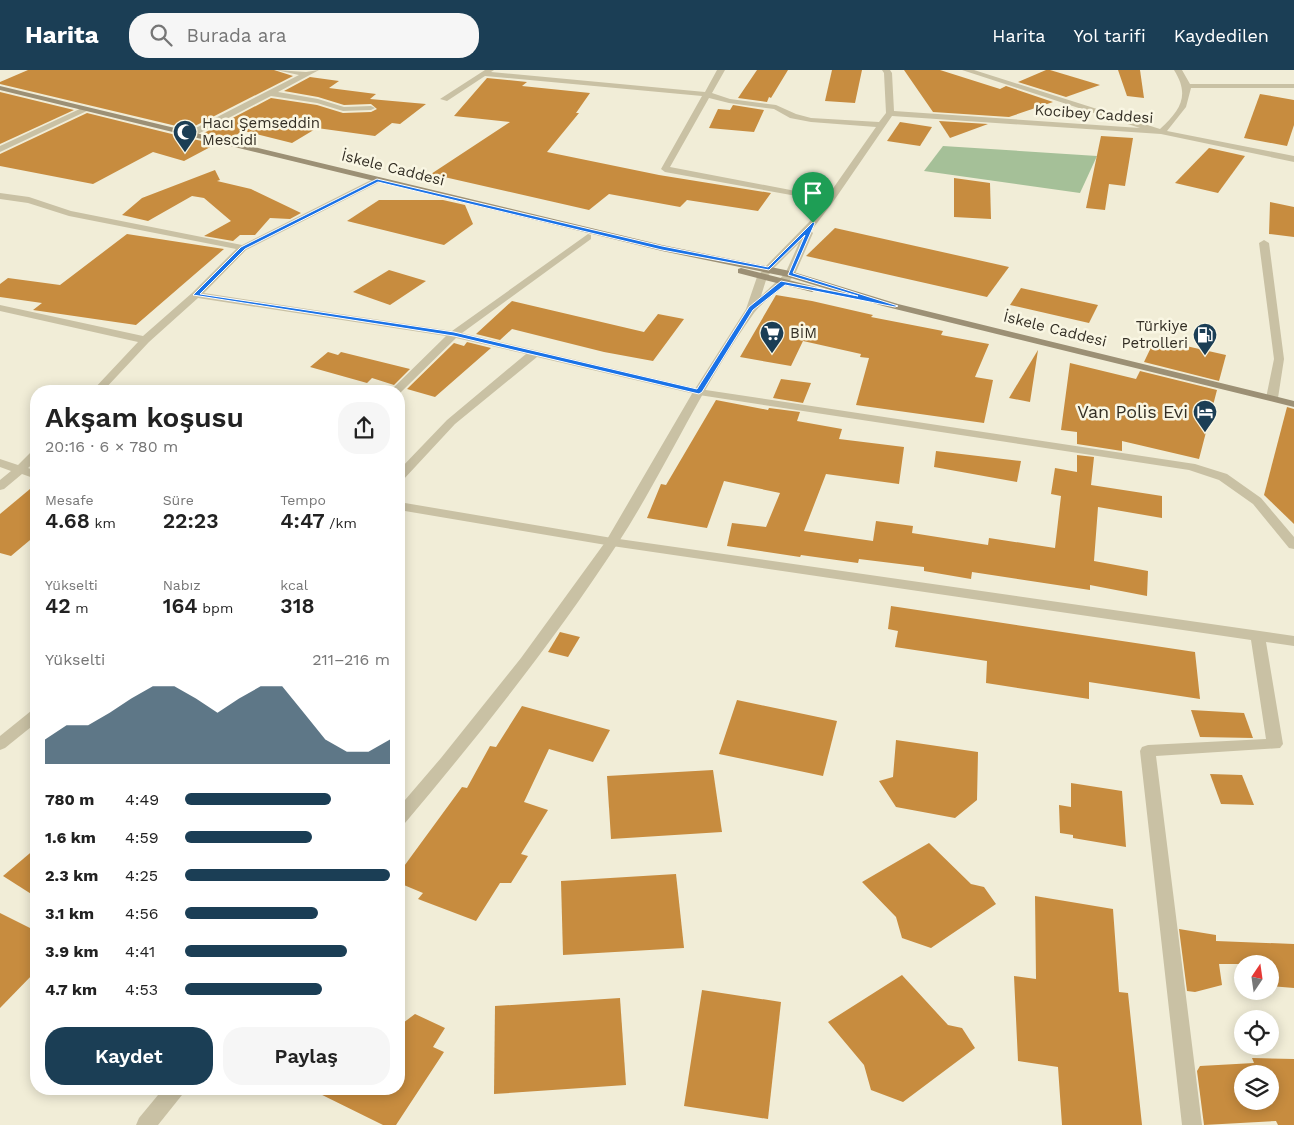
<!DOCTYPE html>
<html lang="tr">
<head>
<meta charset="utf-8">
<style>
	:root { --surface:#fff; --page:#f6f6f6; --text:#222; --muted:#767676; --accent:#1b3e55 }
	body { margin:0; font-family:"Work Sans",sans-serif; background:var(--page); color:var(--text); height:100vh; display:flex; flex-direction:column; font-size:19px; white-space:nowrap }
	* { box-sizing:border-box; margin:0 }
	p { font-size:16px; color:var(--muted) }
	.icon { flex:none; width:28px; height:28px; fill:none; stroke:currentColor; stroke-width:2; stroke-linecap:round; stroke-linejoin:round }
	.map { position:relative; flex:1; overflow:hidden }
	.panel { position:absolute; left:30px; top:315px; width:375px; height:710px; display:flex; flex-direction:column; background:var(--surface); border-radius:20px; box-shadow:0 2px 12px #0003 }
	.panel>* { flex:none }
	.needle { width:32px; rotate:13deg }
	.controls { position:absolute; left:1234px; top:885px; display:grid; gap:10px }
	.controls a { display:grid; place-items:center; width:45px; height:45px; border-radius:50%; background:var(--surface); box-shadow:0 2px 12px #0003; font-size:25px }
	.pin { position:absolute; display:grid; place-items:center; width:42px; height:42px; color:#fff; margin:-51px -21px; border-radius:50% 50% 50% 0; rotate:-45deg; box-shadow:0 0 5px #0007 }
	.pin .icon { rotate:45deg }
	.round { display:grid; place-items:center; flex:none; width:52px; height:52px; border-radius:20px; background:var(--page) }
	.overview { display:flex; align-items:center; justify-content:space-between; height:85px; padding:0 15px }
	h1 { font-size:28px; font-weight:600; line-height:38px }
	.figures { display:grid; grid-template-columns:repeat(3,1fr); gap:8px; height:85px; padding:5px 15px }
	.figures div { display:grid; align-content:center }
	.figures b { font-size:21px; font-weight:600 }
	.figures small { font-size:14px; font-weight:400 }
	.figures p { font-size:14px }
	.chart { height:140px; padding:10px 15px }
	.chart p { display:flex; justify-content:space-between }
	.chart svg { width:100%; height:90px; margin-top:5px; fill:var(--accent); opacity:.7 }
	.button { display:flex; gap:10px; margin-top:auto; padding:10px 15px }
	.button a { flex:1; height:58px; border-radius:20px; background:var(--accent); color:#fff; font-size:20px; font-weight:600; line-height:58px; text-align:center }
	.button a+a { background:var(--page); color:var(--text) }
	ul { padding:0 15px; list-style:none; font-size:16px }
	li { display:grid; grid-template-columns:80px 60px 1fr; align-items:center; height:38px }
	li i { height:12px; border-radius:6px; background:var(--accent) }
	header { display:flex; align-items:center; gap:30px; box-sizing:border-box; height:70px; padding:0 25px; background:var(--accent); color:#fff }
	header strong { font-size:24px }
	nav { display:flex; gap:28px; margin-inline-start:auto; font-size:18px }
	.search { width:350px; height:45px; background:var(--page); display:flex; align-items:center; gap:12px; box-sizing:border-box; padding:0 18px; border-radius:20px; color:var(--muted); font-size:19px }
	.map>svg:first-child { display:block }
	.green { fill:#a5c098 }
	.building { fill:#c78c3f; fill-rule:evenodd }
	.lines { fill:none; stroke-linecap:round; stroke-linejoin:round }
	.minor { fill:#c9c1a4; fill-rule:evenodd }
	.tertiary { fill:#c9c1a4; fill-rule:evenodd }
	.secondary { fill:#9c9075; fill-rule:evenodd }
	.route { fill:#1a73e8; stroke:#fff; fill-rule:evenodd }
	.labels { text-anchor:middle; stroke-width:5; stroke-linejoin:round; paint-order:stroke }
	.far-street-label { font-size:15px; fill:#342f25; stroke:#f9f6e3 }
	.far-poi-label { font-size:15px; fill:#342f25; stroke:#f9f6e3; text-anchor:start }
	.poi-label { font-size:18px; fill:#342f25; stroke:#f9f6e3; text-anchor:end }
</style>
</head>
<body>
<header>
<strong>Harita</strong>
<div class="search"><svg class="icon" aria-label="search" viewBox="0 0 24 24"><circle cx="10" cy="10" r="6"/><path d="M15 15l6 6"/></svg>Burada ara</div>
<nav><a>Harita</a><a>Yol tarifi</a><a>Kaydedilen</a></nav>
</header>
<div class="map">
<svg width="1294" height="1055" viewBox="0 0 1294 1055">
	<rect width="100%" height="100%" fill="#f1edd7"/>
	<path class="green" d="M943,76l154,10 -17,37 -156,-22z"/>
	<g class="building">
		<path d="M28,0h246l19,6 -104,53 -189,-45v-2z"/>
		<path d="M757,0h31l-17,28 -2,-1 -2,5 -29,-4z"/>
		<path d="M832,0h30l-7,33 -30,-2z"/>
		<path d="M904,0h36l60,19 6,-3 47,16 -44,15 -76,-5z"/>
		<path d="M1046,0h4l50,15 -34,12 -48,-15z"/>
		<path d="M1118,0h22l4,28 -17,-2z"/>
		<path d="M310,7l29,4 -10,7 47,6 -6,5 56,5 -26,20 -8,-1 -17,13 -58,-8 -25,15 -48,-12 -16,8 -24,-6 67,-35 46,7 26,8 28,-1 6,-3 -6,-5 -27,1 -26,-8 -34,-6z"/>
		<path d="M487,8l40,4 -5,4 68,7 -14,20h3l-32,39 112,23 112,18 -13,18 -71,-11 -7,7 -71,-13 -20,16 -158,-36 79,-52 -56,-6z"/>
		<path d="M0,22l74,18 -74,34z"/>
		<path d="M1260,24l34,6v25l-7,21 -43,-8z"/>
		<path d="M733,35l31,5 -10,22 -45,-4 9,-19 12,1z"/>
		<path d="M87,43l101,25 28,6 -32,17 -31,-9 -60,32 -93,-18v-12z"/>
		<path d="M939,51l49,3 -38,14z"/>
		<path d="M900,52l32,5 -12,19 -33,-5z"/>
		<path d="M1101,66l32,2 -8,48 -16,-2 -4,26 -19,-2z"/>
		<path d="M1209,78l36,8 -27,37 -43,-10z"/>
		<path d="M215,100l5,10 -3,1 34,8 50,24 -11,6 -20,-1 -15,17h-15l-7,6 -29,-5 27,-15 -27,-23 -12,-2 -44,25 -26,-6 20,-17z"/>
		<path d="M954,108l36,5 1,36 -37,-2z"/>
		<path d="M379,130h64l22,5 8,19 -29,21 -97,-24z"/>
		<path d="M1270,132l24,5v30l-25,-3z"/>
		<path d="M835,158l134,30 40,9 -22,30 -181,-41z"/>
		<path d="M127,164l97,15 -88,76 -103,-15 9,-7 -42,-6v-13l8,-6 52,7z"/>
		<path d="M389,200l37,11 -36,24 -37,-13z"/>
		<path d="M1021,218l77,17 -9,18 -79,-18z"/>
		<path d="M776,225l36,6 61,14 -2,2 72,14 -2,4 48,9 -14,33 18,3 -9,43 -128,-18 13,-47 -9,-1 1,-3 -58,-13 -12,25 -51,-9z"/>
		<path d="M512,231l132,31 14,-18 26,5 -31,42 -49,-9 -92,-23 -12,11 -24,-6z"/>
		<path d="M1155,269l71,16 -7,26 -75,-19z"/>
		<path d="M467,272l24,6 -56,49 -28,-8 47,-46 10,3z"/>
		<path d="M1038,280l-8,52 -21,-4z"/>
		<path d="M328,282l10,3 3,-3 69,17 -16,16 -22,-7 -5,5 -57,-16z"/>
		<path d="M1070,293l66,16 4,-8 77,19 -18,69 -77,-18v10l-45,-7v-12l-16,-2z"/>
		<path d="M781,309l30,4 -8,20 -30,-5z"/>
		<path d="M716,330l52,10 1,-2 31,4 -3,9 45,8 -3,10 65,8 -5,37 -73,-10 -22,57 69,10 3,-20 37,5 -1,7 76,12 1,-7 66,10 6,-52 -10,-2 4,-26 22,4v-17l17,2 -3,28 71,11v22l-64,-11 -4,54 54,10 -1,25 -57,-11v5l-118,-18 -1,7 -47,-8v-4l-65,-8 -1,4 -57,-8 -1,2 -73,-11 5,-23 34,4 14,-34 -56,-12 -17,47 -60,-10 14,-34 5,1z"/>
		<path d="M1287,337l7,2v115l-30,-29z"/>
		<path d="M936,381l85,10 -4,21 -83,-15z"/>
		<path d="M36,414v51l-25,21 -11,-3v-39z"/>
		<path d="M891,536l304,46 5,47 -111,-17v17l-103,-16 1,-22 -92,-14 3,-16 -10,-2z"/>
		<path d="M560,562l20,5 -12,20 -20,-5z"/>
		<path d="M737,630l100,21 -14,55 -104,-22z"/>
		<path d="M522,636l88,24 -17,32 -44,-13 -25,53 24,8 -27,44 7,2 -17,27h-11l-24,38 -58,-22 5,-6 -24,-10v-10l63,-86 5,1 23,-42 6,1z"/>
		<path d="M1191,640l53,3 9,25 -53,-1z"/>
		<path d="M896,670l82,12 -1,48 -22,18 -59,-11 -17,-26 14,-4z"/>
		<path d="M713,700l9,62 -111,7 -4,-63z"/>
		<path d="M1210,704l32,1 12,30 -33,-1z"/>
		<path d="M1071,713l51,8 4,56 -53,-9v-3l-13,-2 -1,-28 12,2z"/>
		<path d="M929,773l42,41 13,3 12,17 -65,44 -29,-10 -6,-21 -34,-35z"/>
		<path d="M36,778v49l-33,-21z"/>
		<path d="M676,804l8,74 -121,7 -2,-74z"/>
		<path d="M1035,826l78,13 6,83 9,1 14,132h-80l-4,-58 -40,-6 -4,-85 22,3z"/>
		<path d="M0,843l36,18v40l-36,37z"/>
		<path d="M1179,859l37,6v6l78,3v44l-24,-2v-22h-51l3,21 -27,7 -8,-1z"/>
		<path d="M902,905l46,50 14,3 13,20 -72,54 -32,-12 -7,-25 -36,-43z"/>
		<path d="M702,920l79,12 -13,117 -84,-13z"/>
		<path d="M620,928l6,87 -132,9 1,-88z"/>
		<path d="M415,944l30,14 -12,19 11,5 -48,73h-13l-73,-36h89v-63z"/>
		<path d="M1252,988l42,1v66h-16l-2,-4 -72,4 -7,-54 3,-5 54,-3zM1242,1004h28v27h-28z"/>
	</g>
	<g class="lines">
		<g class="minor">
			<path d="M276,0l30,2 13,-2 -41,22 40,7 26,8 27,-1 4,2 -4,2 -28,1 -26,-8 -46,-7 -77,40h-6v-4l111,-57z"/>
			<path d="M485,0h9l-3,2 214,20 12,-22h8l-13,23 18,6 46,6 20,9 15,4 68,4 7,-9 -2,-40 -2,-3h8l2,3 2,38 246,17 -178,-58h12l186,59c21,-19 30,-34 14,-59h8l8,14h104v4h-103l-5,19 -19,24 127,25v6l-133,-28 -269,-18 -59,86 -22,29 2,2 -18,41 -5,3 -5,-3 14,-31 -27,27h-6l-2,-2 46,-47 14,-20 -159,-29 -4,-3 41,-73 -217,-20 -38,25 -7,-2zM709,28l20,5 45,6 16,9 21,4 65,5 -49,70 -157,-30z"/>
			<path d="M84,37l7,2 -91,43v-6z"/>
			<path d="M377,107l3,1v4l-134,68 -42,43 248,38 136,-97 3,1v4l-129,94 237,56 496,75 32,10 34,24 33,39v12l-5,-1 -36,-44 -34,-24 -30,-10 -490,-75 -162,-38 -82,67 -52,56 -4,1v-11l48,-50 79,-66 -70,-16 -57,56v-3h-9l56,-55 -248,-38 -49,44 -46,49h-11l46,-49 -138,-31v-6l143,31 49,-43 44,-44 -167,-33 -41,-13 -28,-4v-6l29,4 42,14 171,34z"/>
			<path d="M1264,170l5,3 15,116 -6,39 -6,3 -6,-3 8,-39 -15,-116z"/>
			<path d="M36,380v11l-8,7 8,3v8l-14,-5 -18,15 -4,1v-10l11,-9 -11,-4v-8l18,6 14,-14z"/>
			<path d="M399,432l213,36 682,98v10l-28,-4 17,102 -3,4 -124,8 46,369h-20l-42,-374 2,-4 6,-2 118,-6 -15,-99 -639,-94 -213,-36z"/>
			<path d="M36,640v13l-31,25 -5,2v-14l31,-25z"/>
		</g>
		<g class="tertiary">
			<path d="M769,195l5,3 -7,9 -6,19c6,-5 23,-23 29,-25l5,3c-11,16 -30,24 -41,39 -52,72 -88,156 -136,230 -64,98 -138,191 -213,280l-6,1v-17l42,-49 80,-100 85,-117 87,-149 53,-83 11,-32 9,-11z"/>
			<path d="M163,1019h22l-3,6 -24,30h-22l3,-7z"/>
		</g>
		<g class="secondary">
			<path d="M0,16l662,159 128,26 108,33 396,97v6l-411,-101 -95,-29 -126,-26 -662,-161z"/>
			<path d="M741,198l75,19 1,2 -5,3 -74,-19v-4z"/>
		</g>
	</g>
	<path class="route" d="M377,109l285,67 106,21 45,-45 2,1 -22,50 105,33 -3,1 -110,-22 -32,25 -51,82 -3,2 -245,-58 -261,-41 48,-48zM378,112l284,68 107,20 36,-35 -17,40 70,21 -77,-15 -32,26 -52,82 -243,-57 -254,-38 45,-45z"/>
	<defs>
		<symbol id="mosque-pin" viewBox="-11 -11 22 30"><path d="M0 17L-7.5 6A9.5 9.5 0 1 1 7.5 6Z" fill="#1b3e55" stroke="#f9f6e3"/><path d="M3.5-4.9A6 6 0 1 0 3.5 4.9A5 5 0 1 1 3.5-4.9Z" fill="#fff"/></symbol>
		<symbol id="supermarket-pin" viewBox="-11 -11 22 30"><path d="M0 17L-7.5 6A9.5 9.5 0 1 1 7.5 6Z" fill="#1b3e55" stroke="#f9f6e3"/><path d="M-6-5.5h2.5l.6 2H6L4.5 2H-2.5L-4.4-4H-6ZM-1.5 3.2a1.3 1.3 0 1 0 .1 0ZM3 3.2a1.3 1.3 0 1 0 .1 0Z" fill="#fff"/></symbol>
		<symbol id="fuel-pin" viewBox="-11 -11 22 30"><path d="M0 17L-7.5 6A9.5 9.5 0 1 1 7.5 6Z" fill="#1b3e55" stroke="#f9f6e3"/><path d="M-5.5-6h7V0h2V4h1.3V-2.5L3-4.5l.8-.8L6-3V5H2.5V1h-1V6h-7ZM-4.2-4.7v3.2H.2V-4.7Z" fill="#fff"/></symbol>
		<symbol id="hotel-pin" viewBox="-11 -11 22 30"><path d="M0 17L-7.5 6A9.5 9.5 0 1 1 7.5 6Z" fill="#1b3e55" stroke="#f9f6e3"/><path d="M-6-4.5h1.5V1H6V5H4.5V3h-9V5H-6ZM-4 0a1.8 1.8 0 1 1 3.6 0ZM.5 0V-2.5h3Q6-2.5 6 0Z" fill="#fff"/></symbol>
	</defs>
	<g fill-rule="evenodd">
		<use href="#mosque-pin" x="171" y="48" width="28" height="38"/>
		<use href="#supermarket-pin" x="758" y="249" width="28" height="38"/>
		<use href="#fuel-pin" x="1191" y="251" width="28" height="38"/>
		<use href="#hotel-pin" x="1191" y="328" width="28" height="38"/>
	</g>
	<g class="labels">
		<g class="far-street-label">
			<text transform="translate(1094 44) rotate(4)" y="5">Kocibey Caddesi</text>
			<text transform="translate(393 98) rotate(14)" y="5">İskele Caddesi</text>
			<text transform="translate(1055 259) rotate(14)" y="5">İskele Caddesi</text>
		</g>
		<g class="far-poi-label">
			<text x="202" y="58">Hacı Şemseddin<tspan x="202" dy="17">Mescidi</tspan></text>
			<text x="1188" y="261" text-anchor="end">Türkiye<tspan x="1188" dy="17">Petrolleri</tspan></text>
			<text x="790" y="268">BİM</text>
		</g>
		<g class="poi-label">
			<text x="1188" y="348">Van Polis Evi</text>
		</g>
	</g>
</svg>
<div class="controls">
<a><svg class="needle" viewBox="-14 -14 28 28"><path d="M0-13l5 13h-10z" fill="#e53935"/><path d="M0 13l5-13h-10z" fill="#767676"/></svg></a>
<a><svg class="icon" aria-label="locate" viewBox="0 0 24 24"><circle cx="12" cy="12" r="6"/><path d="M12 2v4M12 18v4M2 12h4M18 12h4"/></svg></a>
<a><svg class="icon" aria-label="layers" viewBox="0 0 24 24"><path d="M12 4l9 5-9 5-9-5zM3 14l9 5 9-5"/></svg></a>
</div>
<div class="pin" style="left:813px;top:153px;background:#1e9e55"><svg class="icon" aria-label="arrive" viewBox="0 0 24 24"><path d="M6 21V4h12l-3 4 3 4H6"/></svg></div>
<section class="panel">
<div class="overview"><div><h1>Akşam koşusu</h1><p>20:16 · 6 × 780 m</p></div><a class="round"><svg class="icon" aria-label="share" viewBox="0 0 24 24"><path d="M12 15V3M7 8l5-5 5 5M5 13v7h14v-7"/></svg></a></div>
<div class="figures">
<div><p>Mesafe</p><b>4.68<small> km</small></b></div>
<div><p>Süre</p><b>22:23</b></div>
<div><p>Tempo</p><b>4:47<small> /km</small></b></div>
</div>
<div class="figures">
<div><p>Yükselti</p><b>42<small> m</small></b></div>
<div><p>Nabız</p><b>164<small> bpm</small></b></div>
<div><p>kcal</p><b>318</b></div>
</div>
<div class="chart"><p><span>Yükselti</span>211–216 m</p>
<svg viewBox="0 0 160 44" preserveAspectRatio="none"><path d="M0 44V32L10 25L20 25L30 19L40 12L50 6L60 6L70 12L80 19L90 12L100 6L110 6L120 19L130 32L140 38L150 38L160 32V44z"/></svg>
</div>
<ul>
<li><b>780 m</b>4:49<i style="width:71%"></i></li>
<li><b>1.6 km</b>4:59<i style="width:62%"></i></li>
<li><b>2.3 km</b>4:25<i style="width:100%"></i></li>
<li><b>3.1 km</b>4:56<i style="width:65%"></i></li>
<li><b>3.9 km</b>4:41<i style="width:79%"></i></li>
<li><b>4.7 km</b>4:53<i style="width:67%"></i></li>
</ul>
<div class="button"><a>Kaydet</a><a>Paylaş</a></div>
</section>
</div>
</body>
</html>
